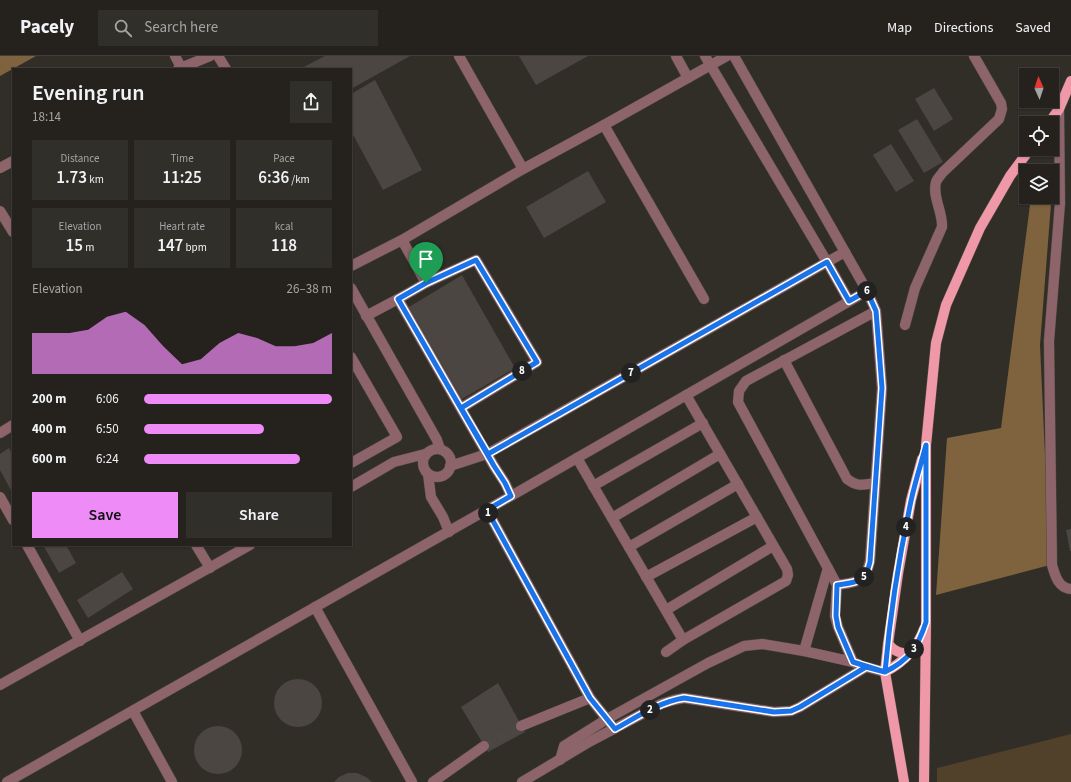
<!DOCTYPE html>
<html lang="en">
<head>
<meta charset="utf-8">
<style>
	:root { --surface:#25221d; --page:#312f2a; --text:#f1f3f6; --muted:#a3a4a4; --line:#423f3b; --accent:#ef8bf7 }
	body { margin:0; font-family:"Source Sans 3",sans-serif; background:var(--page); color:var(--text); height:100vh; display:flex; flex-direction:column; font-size:15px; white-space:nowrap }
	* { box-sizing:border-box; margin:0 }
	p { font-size:13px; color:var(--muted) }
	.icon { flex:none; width:22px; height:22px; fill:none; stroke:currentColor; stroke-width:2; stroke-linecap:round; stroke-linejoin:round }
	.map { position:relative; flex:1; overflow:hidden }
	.sheet { position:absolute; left:12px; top:12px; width:340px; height:478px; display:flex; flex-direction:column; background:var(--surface); border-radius:0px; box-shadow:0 1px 3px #0004,0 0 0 1px var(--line) }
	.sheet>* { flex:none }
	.needle { width:26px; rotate:357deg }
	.tools { position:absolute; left:1019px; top:12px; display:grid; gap:8px }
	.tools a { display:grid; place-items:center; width:40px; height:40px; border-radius:0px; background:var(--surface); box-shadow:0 1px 3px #0004,0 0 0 1px var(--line); font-size:20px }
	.pin { position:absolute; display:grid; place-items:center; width:34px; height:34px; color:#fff; margin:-41px -17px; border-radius:50% 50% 50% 0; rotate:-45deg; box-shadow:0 0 4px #0007 }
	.pin .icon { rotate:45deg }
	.km { position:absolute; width:20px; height:20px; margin:-10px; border-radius:50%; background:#222; color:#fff; font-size:11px; line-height:20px; text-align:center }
	.round { display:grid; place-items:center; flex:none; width:42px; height:42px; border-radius:0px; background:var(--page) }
	.headline { display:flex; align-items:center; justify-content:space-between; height:68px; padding:0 20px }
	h1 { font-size:22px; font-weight:600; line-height:30px }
	.figures { display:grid; grid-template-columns:repeat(3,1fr); gap:6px; height:68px; padding:4px 20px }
	.figures div { display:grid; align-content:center; border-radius:0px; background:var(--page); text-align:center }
	.figures b { font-size:17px; font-weight:600 }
	.figures small { font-size:11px; font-weight:400 }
	.figures p { font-size:11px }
	.chart { height:112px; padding:8px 20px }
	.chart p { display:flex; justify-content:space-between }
	.chart svg { width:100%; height:72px; margin-top:4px; fill:var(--accent); opacity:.7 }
	.button { display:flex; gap:8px; margin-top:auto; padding:8px 20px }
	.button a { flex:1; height:46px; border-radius:0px; background:var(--accent); color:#111; font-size:16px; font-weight:600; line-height:46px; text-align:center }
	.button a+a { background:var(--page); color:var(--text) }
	ul { padding:0 20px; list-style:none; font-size:13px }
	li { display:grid; grid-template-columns:64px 48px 1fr; align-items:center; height:30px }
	li i { height:10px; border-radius:5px; background:var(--accent) }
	header { display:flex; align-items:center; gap:24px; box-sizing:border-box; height:56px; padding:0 20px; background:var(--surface); border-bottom:1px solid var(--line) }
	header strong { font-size:19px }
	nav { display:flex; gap:22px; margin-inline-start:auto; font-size:14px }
	.search { width:280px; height:36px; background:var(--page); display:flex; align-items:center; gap:10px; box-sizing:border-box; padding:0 14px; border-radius:0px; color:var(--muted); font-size:15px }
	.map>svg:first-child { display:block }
	.green { fill:#52412a }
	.forest { fill:#7e633e }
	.building { fill:#4b4641 }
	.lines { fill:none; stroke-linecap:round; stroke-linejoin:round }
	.minor-tunnel { stroke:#4b4741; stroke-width:10; stroke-dasharray:10 5; stroke-linecap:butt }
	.minor-casing { stroke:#4c4943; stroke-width:11 }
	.major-casing { stroke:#4c4943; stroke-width:11 }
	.minor { stroke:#8e646b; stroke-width:10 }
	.major { stroke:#ee98a8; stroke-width:10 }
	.route-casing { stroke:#fff; stroke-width:8 }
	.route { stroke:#1a73e8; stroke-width:5 }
</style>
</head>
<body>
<header>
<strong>Pacely</strong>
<div class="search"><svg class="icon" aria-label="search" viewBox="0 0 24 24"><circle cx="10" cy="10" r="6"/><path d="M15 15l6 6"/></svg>Search here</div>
<nav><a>Map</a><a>Directions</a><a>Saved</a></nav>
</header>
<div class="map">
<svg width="1071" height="726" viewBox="0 0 1071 726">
	<rect width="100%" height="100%" fill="#312d27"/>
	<path class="green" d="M1071,678v48h-134v-14z"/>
	<g class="forest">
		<path d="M0,0h36l-36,20z"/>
		<path d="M1031,141l20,7 -11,141 10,220 -114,30 11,-157 54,-10z"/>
	</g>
	<g class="building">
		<path d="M325,0h85l-59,33v-20h-51z"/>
		<path d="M519,0h69l-52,29z"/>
		<path d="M375,24l47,90 -39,20 -32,-59v-37z"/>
		<path d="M934,32l19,31 -19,12 -19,-32z"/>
		<path d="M917,63l26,43 -19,11 -26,-43z"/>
		<path d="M891,88l23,37 -18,11 -23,-37z"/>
		<path d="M588,115l18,31 -62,36 -18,-31z"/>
		<path d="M462,219l53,93 -53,31 -53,-92z"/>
		<path d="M9,392l4,8v38l-13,-24v-16z"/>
		<path d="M1071,473v22h-1l-4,-21z"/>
		<path d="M43,489h23l10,18 -17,10z"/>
		<path d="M122,516l11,17 -45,29 -11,-18z"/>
		<circle cx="298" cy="647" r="24"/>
		<path d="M498,627l27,49 -37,20 -27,-45z"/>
		<circle cx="218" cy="694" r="24"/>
		<path d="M348,717h9l9,4 6,5h-38l5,-5z"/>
	</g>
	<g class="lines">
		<path class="minor-tunnel" d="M484,690l37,-20"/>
		<defs>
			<g id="minor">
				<path d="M175,0l7,13"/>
				<path d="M218,0l8,13"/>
				<path d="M459,0l64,113"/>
				<path d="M676,0l12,22"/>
				<path d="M705,0l122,206 22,39"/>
				<path d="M178,13l32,-13"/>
				<path d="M1059,53l1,94 -11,138 3,224c3,10 6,23 19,24"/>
				<path d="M604,69l100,174"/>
				<path d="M0,112l13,-7"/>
				<path d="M0,155l13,21"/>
				<path d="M402,184l24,43"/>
				<path d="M351,210l51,-26 121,-71 81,-44 123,-69"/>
				<path d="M351,232l86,152 3,9"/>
				<path d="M867,235l9,20 6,77 -12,173c-5,22 -13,21 -33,24l-99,-183 1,-11 7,-10 130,-70"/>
				<path d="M398,243l96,167 11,17 6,13"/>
				<path d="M366,260l32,-17 28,-16 50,-23 61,102 -76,46"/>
				<path d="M905,269l10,-37 27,-61c1,-15 -10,-30 -6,-45 1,-3 5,-7 7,-10l56,-53 3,-10 -1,-6 -27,-47"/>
				<path d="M351,301l46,80 -46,26"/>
				<path d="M784,304l63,119c11,8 15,6 28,4"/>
				<path d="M0,377l13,-8"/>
				<circle cx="437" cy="407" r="14"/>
				<path d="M577,402l106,182"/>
				<path d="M450,410l37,-12 358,-202"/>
				<path d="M428,418l3,23 12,20 6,15"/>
				<path d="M593,430l110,-63"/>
				<path d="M351,431l43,-25 31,-8"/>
				<path d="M0,441l13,23"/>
				<path d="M487,454l103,188 -69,28"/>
				<path d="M612,462l108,-64"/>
				<path d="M27,489l53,96"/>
				<path d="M196,489l14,23"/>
				<path d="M629,491l109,-63"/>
				<path d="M646,521l111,-60"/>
				<path d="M837,529l-2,31 3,11 15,35 5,2"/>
				<path d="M315,551l97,175"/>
				<path d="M666,554l107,-64"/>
				<path d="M804,595l24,-83"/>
				<path d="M666,596l17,-12 103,-59 2,-6 -1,-6 -101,-174"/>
				<path d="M0,629l250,-140"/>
				<path d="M590,642l20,25"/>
				<path d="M133,655l39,71"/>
				<path d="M560,704l4,-14 43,-27 101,-56 36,-17 18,-2 42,7 49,11"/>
				<path d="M7,726l504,-286 356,-205 -133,-235"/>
				<path d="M433,726l51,-36"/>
				<path d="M522,726l67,-40 72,-38 13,-4 10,-2 90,14 17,-1 9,-4 66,-40 19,5"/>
			</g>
			<g id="major">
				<path d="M1049,67l10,-14 12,-28"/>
				<path d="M888,588c7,8 13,10 23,9"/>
				<path d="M885,616c19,-10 32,-23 39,-43"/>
				<path d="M904,726l-19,-110 3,-28 10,-70 13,-74 11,-41"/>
				<path d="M924,726l2,-160v-177l10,-102 10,-38 34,-77 30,-52 20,-27"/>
			</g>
		</defs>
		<use href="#minor" class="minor-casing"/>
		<use href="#major" class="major-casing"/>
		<use href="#minor" class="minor"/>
		<use href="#major" class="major"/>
	</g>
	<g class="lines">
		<defs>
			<path id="route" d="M426,227l-28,16 96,167 11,17 6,13 -24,14 103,188 25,31c22,-12 44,-27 69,-31l90,14 17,-1 9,-4 66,-40 19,5c24,-12 33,-25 41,-50v-177c-5,19 -11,37 -15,56 -12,56 -21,114 -26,171l-32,-10 -15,-35 -2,-11 1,-31c20,-3 28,-2 33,-23l12,-174 -6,-77 -9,-20 -18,10 -22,-39 -339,192 -27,-46 76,-46 -61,-102 -50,23"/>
		</defs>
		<use href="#route" class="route-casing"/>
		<use href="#route" class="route"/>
	</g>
</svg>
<div class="tools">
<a><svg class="needle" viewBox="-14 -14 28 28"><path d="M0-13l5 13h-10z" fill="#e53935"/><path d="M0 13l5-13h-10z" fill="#a3a4a4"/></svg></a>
<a><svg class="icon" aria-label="locate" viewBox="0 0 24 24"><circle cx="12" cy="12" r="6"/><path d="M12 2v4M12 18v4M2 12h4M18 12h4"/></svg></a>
<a><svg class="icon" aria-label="layers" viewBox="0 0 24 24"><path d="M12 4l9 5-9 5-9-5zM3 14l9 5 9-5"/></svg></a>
</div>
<div class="pin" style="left:426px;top:227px;background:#1e9e55"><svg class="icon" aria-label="arrive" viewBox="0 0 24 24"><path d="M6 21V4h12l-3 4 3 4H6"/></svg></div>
<b class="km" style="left:488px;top:457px">1</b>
<b class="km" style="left:650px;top:654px">2</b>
<b class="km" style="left:914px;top:593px">3</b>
<b class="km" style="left:906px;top:471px">4</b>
<b class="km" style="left:864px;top:521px">5</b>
<b class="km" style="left:867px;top:235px">6</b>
<b class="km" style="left:631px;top:317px">7</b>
<b class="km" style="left:522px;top:315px">8</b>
<section class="sheet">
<div class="headline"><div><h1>Evening run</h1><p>18:14</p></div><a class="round"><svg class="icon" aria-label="share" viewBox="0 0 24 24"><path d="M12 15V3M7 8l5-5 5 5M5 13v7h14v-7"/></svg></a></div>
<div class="figures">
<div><p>Distance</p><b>1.73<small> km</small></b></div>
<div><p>Time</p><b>11:25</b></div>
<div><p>Pace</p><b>6:36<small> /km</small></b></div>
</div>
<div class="figures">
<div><p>Elevation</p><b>15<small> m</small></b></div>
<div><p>Heart rate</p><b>147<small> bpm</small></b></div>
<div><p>kcal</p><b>118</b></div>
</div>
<div class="chart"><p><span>Elevation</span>26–38 m</p>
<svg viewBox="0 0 160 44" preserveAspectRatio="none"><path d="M0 44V19L10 19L20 19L30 17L40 9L50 6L60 14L70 27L80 38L90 35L100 25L110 19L120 22L130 27L140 27L150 25L160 19V44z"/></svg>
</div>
<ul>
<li><b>200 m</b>6:06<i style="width:100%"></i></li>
<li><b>400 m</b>6:50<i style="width:64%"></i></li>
<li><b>600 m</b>6:24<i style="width:83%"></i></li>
</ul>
<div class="button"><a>Save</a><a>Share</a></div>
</section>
</div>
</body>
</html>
